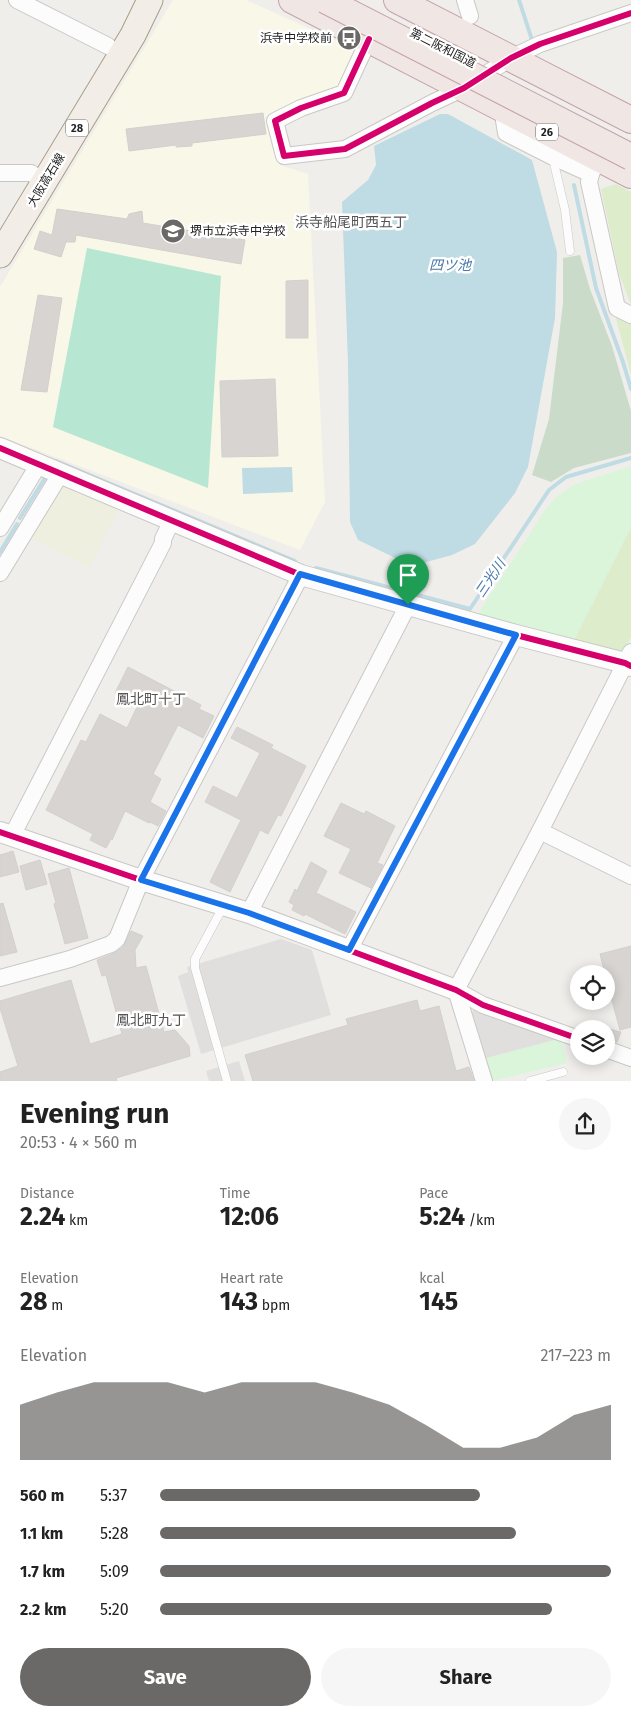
<!DOCTYPE html>
<html lang="en">
<head>
<meta charset="utf-8">
<style>
	:root { --surface:#fff; --page:#f6f6f6; --text:#222; --muted:#767676; --accent:#6a6968 }
	body { margin:0; font-family:"Fira Sans","Noto Sans JP",sans-serif; background:var(--page); color:var(--text); height:100vh; display:flex; flex-direction:column; font-size:19px; white-space:nowrap }
	* { box-sizing:border-box; margin:0 }
	p { font-size:16px; color:var(--muted) }
	.icon { flex:none; width:28px; height:28px; fill:none; stroke:currentColor; stroke-width:2; stroke-linecap:round; stroke-linejoin:round }
	.map { position:relative; height:1081px; overflow:hidden }
	.panel { display:flex; flex-direction:column; background:var(--surface); flex:1 }
	.panel>* { flex:none }
	.controls { position:absolute; left:570px; top:965px; display:grid; gap:10px }
	.controls a { display:grid; place-items:center; width:45px; height:45px; border-radius:50%; background:var(--surface); box-shadow:0 2px 12px #0003; font-size:25px }
	.pin { position:absolute; display:grid; place-items:center; width:42px; height:42px; color:#fff; margin:-51px -21px; border-radius:50% 50% 50% 0; rotate:-45deg; box-shadow:0 0 5px #0007 }
	.pin .icon { rotate:45deg }
	.round { display:grid; place-items:center; flex:none; width:52px; height:52px; border-radius:26px; background:var(--page) }
	.headline { display:flex; align-items:center; justify-content:space-between; height:85px; padding:0 20px }
	h1 { font-size:28px; font-weight:700; line-height:38px }
	.metrics { display:grid; grid-template-columns:repeat(3,1fr); gap:8px; height:85px; padding:5px 20px }
	.metrics div { display:grid; align-content:center }
	.metrics b { font-size:25px; font-weight:700 }
	.metrics small { font-size:14px; font-weight:400 }
	.metrics p { font-size:14px }
	.chart { height:140px; padding:10px 20px }
	.chart p { display:flex; justify-content:space-between }
	.chart svg { width:100%; height:90px; margin-top:5px; fill:var(--accent); opacity:.7 }
	.primary-button { display:flex; gap:10px; margin-top:auto; padding:10px 20px }
	.primary-button a { flex:1; height:58px; border-radius:30px; background:var(--accent); color:#fff; font-size:20px; font-weight:700; line-height:58px; text-align:center }
	.primary-button a+a { background:var(--page); color:var(--text) }
	ul { padding:0 20px; list-style:none; font-size:16px }
	li { display:grid; grid-template-columns:80px 60px 1fr; align-items:center; height:38px }
	li i { height:12px; border-radius:6px; background:var(--accent) }
	.map>svg:first-child { display:block }
	.education { fill:#f8f7e8 }
	.farmland { fill:#efefdf }
	.grass { fill:#ddeccb }
	.cemetery { fill:#cadbca }
	.park { fill:#daf5da }
	.pitch { fill:#b7e6d2 }
	.parking { fill:#e0dfde }
	.water { fill:#bfdbe3 }
	.lines { fill:none; stroke-linecap:round; stroke-linejoin:round }
	.stream { stroke:#bfdbe3; stroke-width:4 }
	.building { fill:#d7d4d2; stroke:#d3d0cc }
	.service-casing { stroke:#c9c8c7; stroke-width:9 }
	.minor-casing { stroke:#c9c8c7; stroke-width:18 }
	.tertiary-casing { stroke:#c9c8c7; stroke-width:22 }
	.primary-casing { stroke:#a79c86; stroke-width:27 }
	.trunk-casing { stroke:#c5a2ac; stroke-width:28 }
	.service { stroke:#fdfcfc; stroke-width:8 }
	.minor { stroke:#fdfcfc; stroke-width:16 }
	.tertiary { stroke:#fdfcfc; stroke-width:20 }
	.primary { stroke:#f3ede7; stroke-width:25 }
	.trunk { stroke:#f0e6e4; stroke-width:26 }
	.trunk-bridge-casing { stroke:#c5a2ac; stroke-width:28; stroke-linecap:butt }
	.trunk-bridge { stroke:#f0e6e4; stroke-width:26 }
	.cycleway-casing { stroke:#fff; stroke-width:9 }
	.cycleway { stroke:#d6006c; stroke-width:6 }
	.route-casing { stroke:#fff; stroke-width:10 }
	.route { stroke:#1a73e8; stroke-width:6 }
	.labels { text-anchor:middle; stroke-width:5; stroke-linejoin:round; paint-order:stroke }
	.shield { fill:#fff; stroke:#646464; stroke-width:1 }
	.shield-label { font-size:11px; font-weight:bold; fill:#222 }
	.poi-label { font-size:12px; fill:#222; stroke:#fff; text-anchor:end }
	.street-label { font-size:12px; fill:#222; stroke:#fff }
	.neighbourhood-label { font-size:14px; fill:#555; stroke:#fff }
	.water-label { font-size:14px; font-style:italic; fill:#4a7aab; stroke:#fff }
</style>
</head>
<body>
<div class="map">
<svg width="631" height="1081" viewBox="0 0 631 1081">
	<rect width="100%" height="100%" fill="#f0eeeb"/>
	<path class="education" d="M173,0h73l111,50 -21,40 -67,28 11,47 28,9 17,328 -25,48 -300,-114v-149z"/>
	<path class="farmland" d="M60,486h5l54,21 -30,61 -60,-32z"/>
	<g class="grass">
		<path d="M616,184l15,8v113l-12,-32 -18,-84z"/>
		<path d="M615,315l16,8v52z"/>
		<path d="M631,527v110l-7,13 -7,4 -44,-12z"/>
	</g>
	<path class="cemetery" d="M580,255l10,34 22,57 19,65v42l-57,15 -23,14 -19,-7 17,-56 14,-116v-45z"/>
	<g class="park">
		<path d="M631,466v61l-58,115 -97,-25 69,-107 12,-14 18,-12z"/>
		<path d="M558,1039l4,2 5,22 -75,18 -6,-23z"/>
	</g>
	<path class="pitch" d="M87,248l134,28 -13,212 -155,-61z"/>
	<g class="parking">
		<path d="M281,939l31,11 19,65 -130,39 -23,-78 10,-4 -1,-5z"/>
		<path d="M476,1007l82,32 -72,19 -14,-46z"/>
		<path d="M239,1061l6,20h-36l-3,-10z"/>
	</g>
	<g class="water">
		<path d="M440,114h8l84,46 25,92 -2,66 -27,149 -13,26 -40,51 -23,11 -40,11 -54,-26 -8,-18 -2,-160 -6,-160 26,-22 8,-15 -2,-19z"/>
		<path d="M292,467l1,25 -50,2 -1,-26z"/>
	</g>
	<g class="lines">
		<g class="stream">
			<path d="M519,0l13,40"/>
			<path d="M574,185l22,103 27,74 8,27"/>
			<path d="M54,463l2,-2 239,100"/>
			<path d="M20,518l25,-40"/>
			<path d="M0,552l17,-28"/>
			<path d="M316,568l154,41 79,-119 17,-13 65,-19"/>
		</g>
	</g>
	<g class="building">
		<path d="M263,113l3,21 -74,9v3l-16,1v-2l-47,6 -3,-22z"/>
		<path d="M57,209l70,10 2,-5 13,-3 1,12 102,17 -4,24 -165,-29 -1,7h-9l-5,15 -27,-8 6,-18 12,4z"/>
		<path d="M308,280v58h-22v-57z"/>
		<path d="M38,295l24,3 -15,94 -26,-2z"/>
		<path d="M275,379l3,77 -56,1 -2,-76z"/>
		<path d="M128,667l73,38 -2,4 15,7 -11,22 -25,-13 -25,49 8,5 -11,23 16,9 -8,15 -8,-4 -1,1 -24,-12 -13,29 -1,-1 -5,9 -16,-8 3,-6 -47,-24 35,-70 5,2 14,-28 27,14 11,-23 -23,-12z"/>
		<path d="M237,727l36,18 -2,3 35,18 -25,50 -3,-1 -10,19 -8,-4 -30,62 -20,-10 31,-62 -36,-18 8,-16 24,12 23,-45 -29,-15z"/>
		<path d="M341,803l23,11 2,-3 29,15 -18,37 6,2 -12,23 -32,-15 12,-24 -27,-13z"/>
		<path d="M13,851l6,21 -19,5v-22z"/>
		<path d="M40,860l7,24 -21,6 -6,-24z"/>
		<path d="M311,862l16,9 -11,22 40,19 -11,22 -40,-20 -1,2 -12,-6 2,-5 -5,-3 6,-13 2,2z"/>
		<path d="M69,868l19,70 -23,6 -11,-40 2,-1 -8,-29z"/>
		<path d="M3,903l14,49 -17,4v-52z"/>
		<path d="M131,931l12,5 -8,14 1,18 10,-2 18,66 11,-2 14,16 1,10 -74,22 1,3h-117v-9l18,-6 -18,-58v-7l71,-21 19,64 32,-10 -16,-59 -4,1 -5,-16 18,-7 8,-6z"/>
		<path d="M631,946v81l-11,3 -14,-51v-5h-1l-5,-20z"/>
		<path d="M417,1000l3,11 19,-5 17,65 13,-4 5,14h-221l-8,-26 103,-30 -2,-6z"/>
		<path d="M606,1028l15,4 -4,10 -11,-3z"/>
	</g>
	<g class="lines">
		<defs>
			<g id="service">
				<path d="M553,159l12,51 5,41"/>
				<path d="M223,907l-28,52v9l32,113"/>
				<path d="M530,1081l33,-9"/>
			</g>
			<g id="minor">
				<path d="M17,0l91,46"/>
				<path d="M465,0l5,16"/>
				<path d="M369,39l-25,54 -43,15 -26,13 9,35 61,-7 87,-46 32,-15 47,-30 29,-14 91,-31"/>
				<path d="M502,108l4,25 47,24 38,17 4,-9"/>
				<path d="M0,173h31l14,9"/>
				<path d="M591,174l-2,8 28,126 14,7"/>
				<path d="M0,528l39,-64"/>
				<path d="M0,573l61,-100"/>
				<path d="M540,831l91,45"/>
				<path d="M12,836l151,-293v-4l9,-19"/>
				<path d="M249,913l159,-308"/>
				<path d="M349,950l167,-315"/>
				<path d="M0,978l70,-19 41,-15 6,-5 24,-59 160,-305"/>
				<path d="M456,990l27,15 96,34"/>
				<path d="M606,1049l25,9"/>
				<path d="M484,1081l-28,-91 84,-159 91,-179"/>
			</g>
			<g id="tertiary">
				<path d="M0,448l301,127 215,60 109,28 6,3"/>
				<path d="M0,832l141,48 108,33 207,77"/>
			</g>
			<path id="primary" d="M0,255l133,-220 17,-35"/>
			<g id="trunk">
				<path d="M292,0l339,175"/>
				<path d="M397,0l234,120"/>
			</g>
		</defs>
		<use href="#service" class="service-casing"/>
		<use href="#minor" class="minor-casing"/>
		<use href="#tertiary" class="tertiary-casing"/>
		<use href="#primary" class="primary-casing"/>
		<use href="#trunk" class="trunk-casing"/>
		<use href="#service" class="service"/>
		<use href="#minor" class="minor"/>
		<use href="#tertiary" class="tertiary"/>
		<use href="#primary" class="primary"/>
		<use href="#trunk" class="trunk"/>
		<defs>
			<path id="trunk-bridge" d="M325,0l306,157"/>
		</defs>
		<use href="#trunk-bridge" class="trunk-bridge-casing"/>
		<use href="#trunk-bridge" class="trunk-bridge"/>
		<defs>
			<g id="cycleway">
				<path d="M369,39l-25,54 -43,15 -26,13 9,35 61,-7 87,-46 32,-15 47,-30 29,-14 91,-31"/>
				<path d="M0,448l301,127 215,60 109,28 6,3"/>
				<path d="M0,832l141,48 108,33 207,77 27,15 96,34"/>
			</g>
		</defs>
		<use href="#cycleway" class="cycleway-casing"/>
		<use href="#cycleway" class="cycleway"/>
	</g>
	<g class="lines">
		<defs>
			<path id="route" d="M300,574l216,61 -167,315 -100,-37 -108,-33z"/>
		</defs>
		<use href="#route" class="route-casing"/>
		<use href="#route" class="route"/>
	</g>
	<defs>
		<symbol id="bus-disc" viewBox="-11 -11 22 22"><circle r="9.5" fill="#6a6968" stroke="#fff"/><path d="M-5-6H5V4H4V6H2V4H-2V6H-4V4H-5ZM-3.5-4V0h7V-4ZM-3.5 1.2v1.5H-2V1.2ZM2 1.2v1.5H3.5V1.2Z" fill="#fff"/></symbol>
		<symbol id="school-disc" viewBox="-11 -11 22 22"><circle r="9.5" fill="#6a6968" stroke="#fff"/><path d="M0-5L7-2L0 1L-7-2ZM-4 1L0 2.5L4 1V4Q0 6-4 4Z" fill="#fff"/></symbol>
	</defs>
	<g fill-rule="evenodd">
		<use href="#bus-disc" x="335" y="24" width="28" height="28"/>
		<use href="#school-disc" x="159" y="217" width="28" height="28"/>
	</g>
	<g class="labels">
		<g class="shield">
			<rect x="66" y="119.5" width="22" height="17" rx="4"/>
			<rect x="536" y="123.5" width="22" height="17" rx="4"/>
		</g>
		<g class="shield-label">
			<text x="77" y="132">28</text>
			<text x="547" y="136">26</text>
		</g>
		<g class="poi-label">
			<text x="332" y="42">浜寺中学校前</text>
			<text x="190" y="235" text-anchor="start">堺市立浜寺中学校</text>
		</g>
		<g class="street-label">
			<text transform="translate(443 48) rotate(27)" y="4">第二阪和国道</text>
			<text transform="translate(46 180) rotate(-59)" y="4">大阪高石線</text>
		</g>
		<g class="neighbourhood-label">
			<text x="351" y="227">浜寺船尾町西五丁</text>
			<text x="151" y="704">鳳北町十丁</text>
			<text x="151" y="1025">鳳北町九丁</text>
		</g>
		<g class="water-label">
			<text x="450" y="270">四ツ池</text>
			<text transform="translate(490 578) rotate(-56)" y="5">三光川</text>
		</g>
	</g>
</svg>
<div class="controls">
<a><svg class="icon" aria-label="locate" viewBox="0 0 24 24"><circle cx="12" cy="12" r="6"/><path d="M12 2v4M12 18v4M2 12h4M18 12h4"/></svg></a>
<a><svg class="icon" aria-label="layers" viewBox="0 0 24 24"><path d="M12 4l9 5-9 5-9-5zM3 14l9 5 9-5"/></svg></a>
</div>
<div class="pin" style="left:408px;top:605px;background:#1e9e55"><svg class="icon" aria-label="arrive" viewBox="0 0 24 24"><path d="M6 21V4h12l-3 4 3 4H6"/></svg></div>
</div>
<section class="panel">
<div class="headline"><div><h1>Evening run</h1><p>20:53 · 4 × 560 m</p></div><a class="round"><svg class="icon" aria-label="share" viewBox="0 0 24 24"><path d="M12 15V3M7 8l5-5 5 5M5 13v7h14v-7"/></svg></a></div>
<div class="metrics">
<div><p>Distance</p><b>2.24<small> km</small></b></div>
<div><p>Time</p><b>12:06</b></div>
<div><p>Pace</p><b>5:24<small> /km</small></b></div>
</div>
<div class="metrics">
<div><p>Elevation</p><b>28<small> m</small></b></div>
<div><p>Heart rate</p><b>143<small> bpm</small></b></div>
<div><p>kcal</p><b>145</b></div>
</div>
<div class="chart"><p><span>Elevation</span>217–223 m</p>
<svg viewBox="0 0 160 44" preserveAspectRatio="none"><path d="M0 44V17L10 11L20 6L30 6L40 6L50 11L60 6L70 6L80 6L90 11L100 17L110 27L120 38L130 38L140 33L150 22L160 17V44z"/></svg>
</div>
<ul>
<li><b>560 m</b>5:37<i style="width:71%"></i></li>
<li><b>1.1 km</b>5:28<i style="width:79%"></i></li>
<li><b>1.7 km</b>5:09<i style="width:100%"></i></li>
<li><b>2.2 km</b>5:20<i style="width:87%"></i></li>
</ul>
<div class="primary-button"><a>Save</a><a>Share</a></div>
</section>
</body>
</html>
